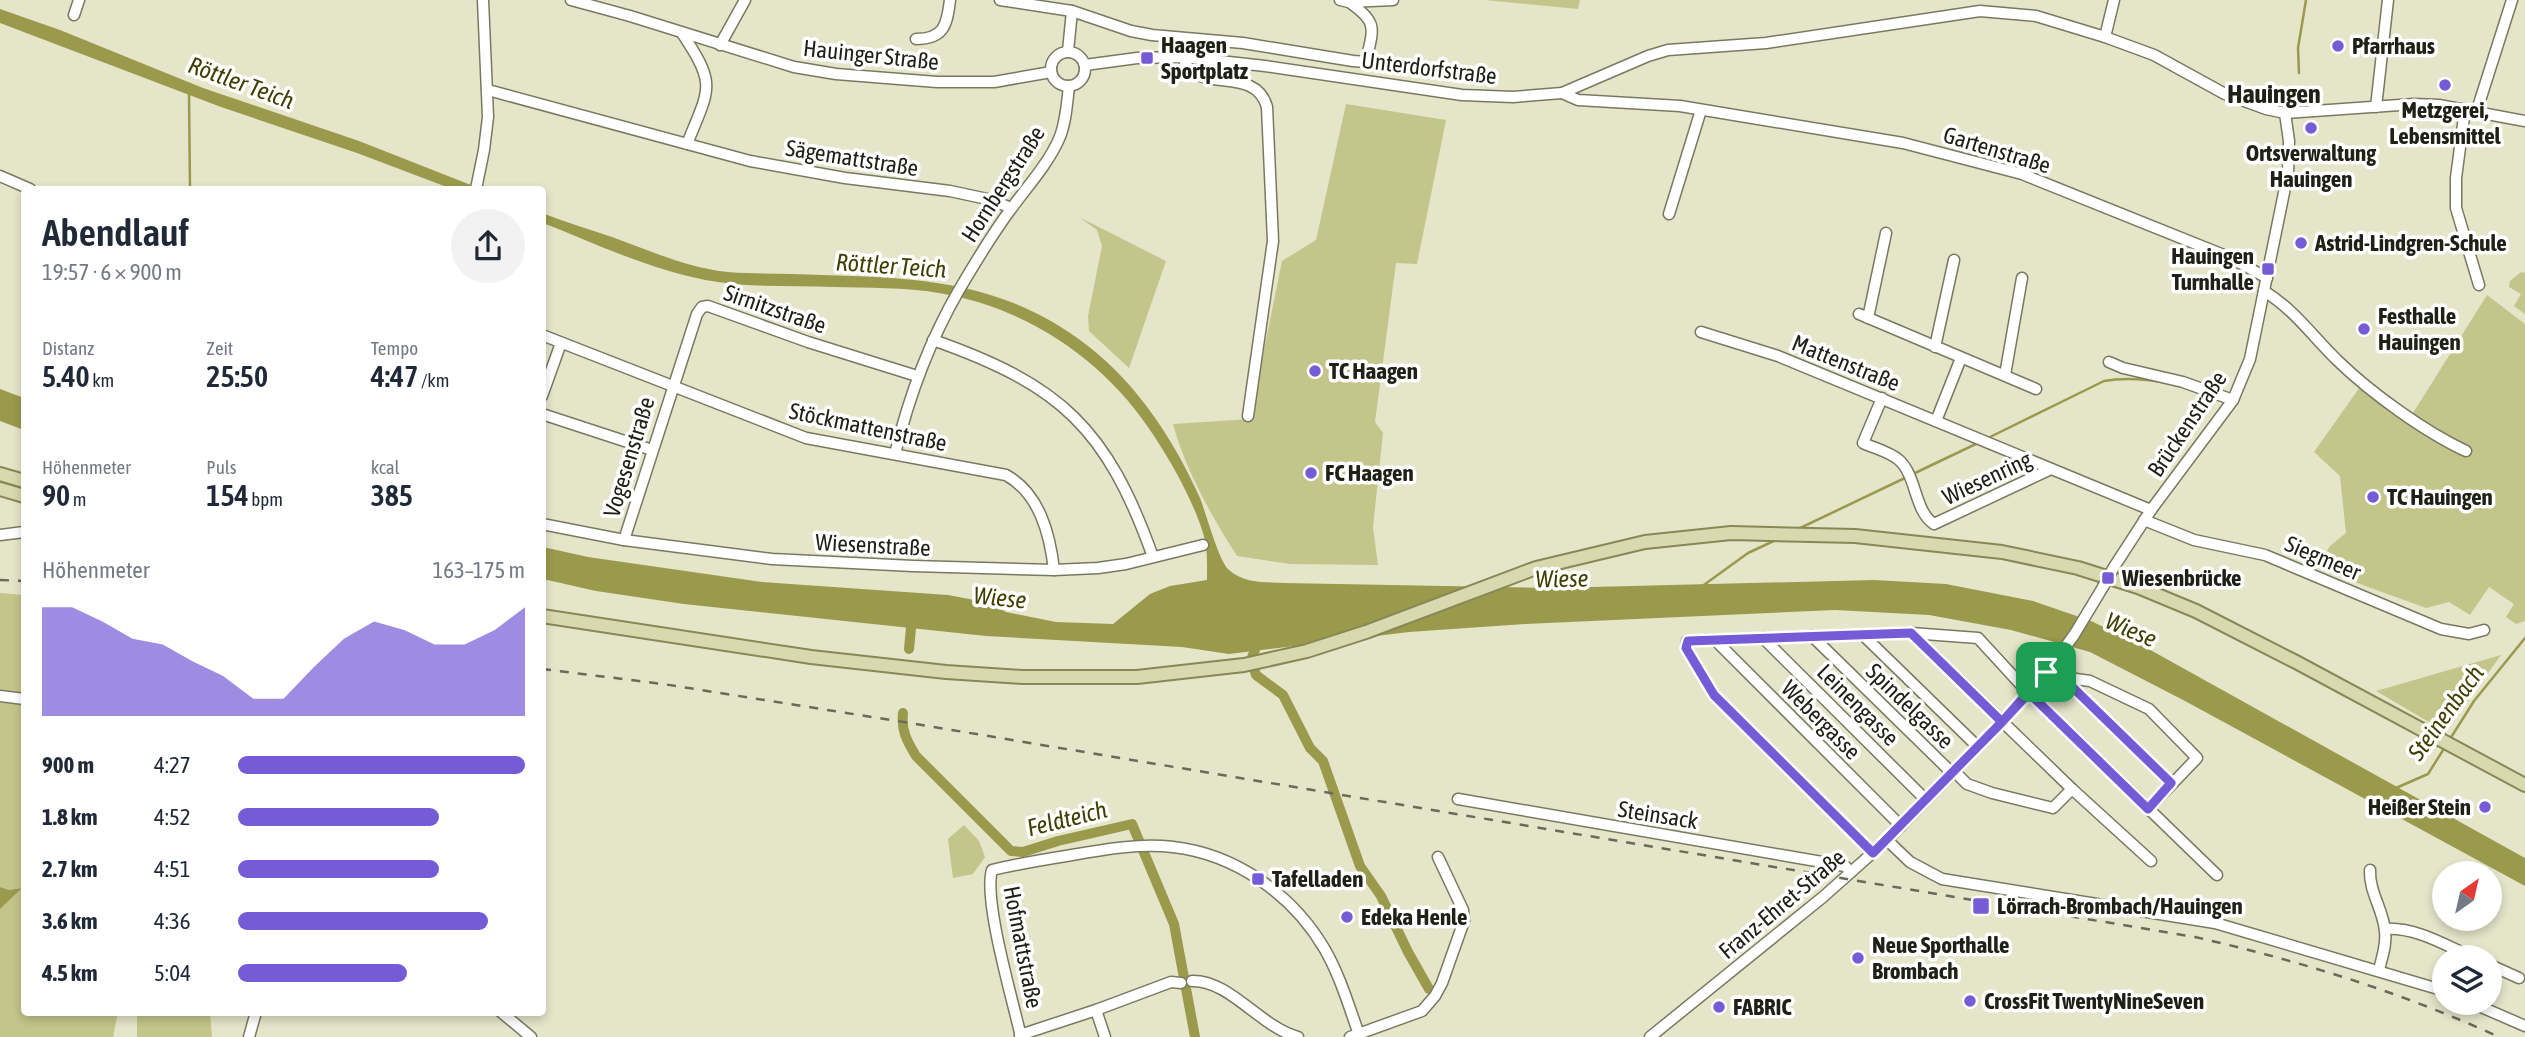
<!DOCTYPE html>
<html lang="de">
<head>
<meta charset="utf-8">
<style>
	:root { --surface:#fff; --page:#f2f2f3; --text:#1f2937; --muted:#747a83; --accent:#755cd6 }
	body { margin:0; font-family:"Asap Condensed",sans-serif; background:var(--page); color:var(--text); height:100vh; display:flex; flex-direction:column; font-size:26px; white-space:nowrap }
	* { box-sizing:border-box; margin:0 }
	p { font-size:23px; color:var(--muted) }
	.icon { flex:none; width:38px; height:38px; fill:none; stroke:currentColor; stroke-width:2; stroke-linecap:round; stroke-linejoin:round }
	.map { position:relative; flex:1; overflow:hidden }
	.sheet { position:absolute; left:21px; top:186px; width:525px; height:830px; display:flex; flex-direction:column; background:var(--surface); border-radius:7px; box-shadow:0 4px 10px #0003 }
	.sheet>* { flex:none }
	.needle { width:46px; rotate:34deg }
	.tools { position:absolute; left:2432px; top:861px; display:grid; gap:14px }
	.tools a { display:grid; place-items:center; width:70px; height:70px; border-radius:50%; background:var(--surface); box-shadow:0 4px 10px #0003; font-size:35px }
	.pin { position:absolute; display:grid; place-items:center; width:60px; height:60px; color:#fff; margin:-30px; border-radius:14px; box-shadow:0 4px 10px #0006 }
	.round { display:grid; place-items:center; flex:none; width:74px; height:74px; border-radius:37px; background:var(--page) }
	.summary { display:flex; align-items:center; justify-content:space-between; height:119px; padding:0 21px }
	h1 { font-size:38px; font-weight:600; line-height:52px }
	.figures { display:grid; grid-template-columns:repeat(3,1fr); gap:10px; height:119px; padding:7px 21px }
	.figures div { display:grid; align-content:center }
	.figures b { font-size:30px; font-weight:600 }
	.figures small { font-size:19px; font-weight:400 }
	.figures p { font-size:19px }
	.chart { height:196px; padding:14px 21px }
	.chart p { display:flex; justify-content:space-between }
	.chart svg { width:100%; height:126px; margin-top:7px; fill:var(--accent); opacity:.7 }
	ul { padding:0 21px; list-style:none; font-size:23px }
	li { display:grid; grid-template-columns:112px 84px 1fr; align-items:center; height:52px }
	li i { height:18px; border-radius:9px; background:var(--accent) }
	.map>svg:first-child { display:block }
	.green { fill:#c4c58a }
	.water { fill:#9a9a4c }
	.lines { fill:none; stroke-linecap:round; stroke-linejoin:round }
	.stream { stroke:#9a9a4c; stroke-width:2.5 }
	.canal { stroke:#9a9a4c; stroke-width:10 }
	.minor-casing { stroke:#797961; stroke-width:13 }
	.major-casing { stroke:#878856; stroke-width:16 }
	.minor { stroke:#fff; stroke-width:10 }
	.major { stroke:#d9d9af; stroke-width:12 }
	.rail { stroke:#6a6a5a; stroke-width:2.5; stroke-dasharray:9 9; stroke-linecap:butt }
	.minor-bridge-casing { stroke:#797961; stroke-width:13; stroke-linecap:butt }
	.minor-bridge { stroke:#fff; stroke-width:10 }
	.route-casing { stroke:#fff; stroke-width:14 }
	.route { stroke:#755cd6; stroke-width:9 }
	.poi-dot { fill:#755cd6; stroke:#fff; stroke-width:2.5 }
	.labels { text-anchor:middle; stroke-width:7; stroke-linejoin:round; paint-order:stroke }
	.poi-label { font-size:23px; font-weight:bold; fill:#202016; stroke:#fff; text-anchor:start }
	.street-label { font-size:23px; fill:#202016; stroke:#fff }
	.water-label { font-size:24px; font-style:italic; fill:#403f00; stroke:#fff }
	.quarter-label { font-size:26px; font-weight:bold; fill:#202016; stroke:#fff }
</style>
</head>
<body>
<div class="map">
<svg width="2525" height="1037" viewBox="0 0 2525 1037">
	<rect width="100%" height="100%" fill="#e5e5ca"/>
	<g class="green">
		<path d="M1485,0h95l-2,9z"/>
		<path d="M1346,104l100,16 -29,144 -21,-1 -21,159 8,11 -10,94 5,38 -88,-1 -53,-8c-25,-39 -52,-87 -64,-132l77,-5 32,-158 34,-21z"/>
		<path d="M1079,217l87,44 -37,107 -40,-37 -1,-15 14,-70 -5,-16z"/>
		<path d="M2521,272l4,1v41l-11,-8 7,-12 -12,-7 1,-6z"/>
		<path d="M2487,295l38,29v297l-9,3 -10,-7 8,-13 -25,-17 -19,28 -21,-13 -23,6 -110,-40 14,-22 16,-13 -6,-57 -26,-24 46,-65 48,34z"/>
		<path d="M0,593l24,2v417h94l-5,25h-113v-128l21,-21 -12,2 -9,-3z"/>
		<path d="M2501,655l-55,77 -70,-41z"/>
		<path d="M964,825l15,16 6,16 -12,17 -20,4 -5,-39z"/>
		<path d="M137,1012h73l2,25h-75z"/>
	</g>
	<g class="water">
		<path d="M0,9l60,21 143,58 156,53 122,48h-29l-95,-36 -136,-46 -221,-84z"/>
		<path d="M542,213c23,9 47,16 70,24 38,14 76,31 116,35 21,2 43,1 64,2 109,4 204,0 296,72 50,39 86,94 112,152 6,15 19,64 29,72 16,14 36,12 55,13l268,5 322,-8 72,4 87,17 58,20 54,26 380,211v28l-340,-185 -95,-49 -79,-22 -82,-15 -94,-5 -310,14 -116,8 -180,22 -47,-7 -196,-11 -302,-32 -88,-13 -53,-12v-32l45,10 174,25 186,13 42,8 16,9 50,10 57,2 37,-30 20,-8 37,-6c0,-15 1,-32 -4,-47 -9,-30 -30,-68 -47,-94 -48,-77 -127,-131 -217,-146 -34,-6 -71,-5 -105,-6 -39,-2 -78,1 -116,-5 -61,-9 -119,-37 -175,-59z"/>
		<path d="M0,389l24,9v32l-24,-9z"/>
		<path d="M0,887l9,3 13,-2 -22,21z"/>
	</g>
	<g class="lines">
		<g class="stream">
			<path d="M2299,73l-1,-25 8,-48"/>
			<path d="M189,94l1,95"/>
			<path d="M1986,439l118,-58c22,-4 42,-2 64,2"/>
			<path d="M1913,474l67,-32"/>
			<path d="M1796,530l111,-53"/>
			<path d="M1701,587l47,-34 30,-14"/>
			<path d="M2450,739l24,-38 51,-63"/>
			<path d="M2396,788l32,-14 17,-27"/>
		</g>
		<g class="canal">
			<path d="M1251,639l5,8 -5,13 5,15 27,20 27,53 13,13 37,105 21,30 27,56 21,37"/>
			<path d="M909,649l3,-32"/>
			<path d="M903,713c-2,18 4,28 13,43l95,95 12,1 35,-11 74,-17 42,100 21,113"/>
		</g>
		<defs>
			<g id="minor">
				<path d="M571,0l59,16 164,51 42,7 101,8h57l57,-10"/>
				<path d="M1000,0l72,11 59,20 21,4 91,8 110,18 29,2"/>
				<path d="M1340,0l9,2 44,-2"/>
				<path d="M1349,2c30,21 24,26 17,60"/>
				<path d="M74,15l5,-15"/>
				<path d="M682,33c35,53 28,54 5,111"/>
				<path d="M2105,37l9,-37"/>
				<path d="M916,39c28,0 31,-14 34,-39"/>
				<path d="M720,45l25,-45"/>
				<path d="M1068,51l4,-40"/>
				<circle cx="1068" cy="69" r="17"/>
				<path d="M1183,57c11,40 72,6 84,50l6,134 -25,175"/>
				<path d="M1085,65l52,-7 46,-1 82,9 197,29 51,2 49,-4 86,-37 20,-6 98,-7 214,-32 56,5 69,21 49,18 71,39 41,15 19,4 129,-9 25,1 86,16"/>
				<path d="M488,90l262,71 95,17 105,13 42,9 19,8"/>
				<path d="M1562,93l16,7 102,6 223,37 119,31 209,84 36,20"/>
				<path d="M2376,107l12,-107"/>
				<path d="M2465,109l-9,69v30l23,77"/>
				<path d="M2477,110l35,-110"/>
				<path d="M0,176l30,13"/>
				<path d="M476,189l8,-39 4,-33 -5,-117"/>
				<path d="M1669,214l32,-104"/>
				<path d="M2264,291c32,20 48,45 74,70 33,32 87,71 128,90"/>
				<path d="M1859,314l177,75"/>
				<path d="M1868,318l18,-85"/>
				<path d="M1701,332l77,24 373,154"/>
				<path d="M542,335l264,103 200,37c34,19 44,60 48,95"/>
				<path d="M933,340c128,45 174,88 220,217"/>
				<path d="M1935,347l19,-87"/>
				<path d="M2109,362l14,6 60,14 50,18"/>
				<path d="M2005,375l17,-97"/>
				<path d="M542,396l19,-53"/>
				<path d="M1882,398l-19,45c11,5 27,9 36,17 18,16 15,51 35,64l117,-55"/>
				<path d="M542,414l110,36"/>
				<path d="M1936,421l25,-63"/>
				<path d="M895,454c14,-58 34,-112 64,-164 16,-27 33,-56 52,-81 16,-22 37,-45 48,-70 7,-16 8,-36 10,-53"/>
				<path d="M2144,520l50,20 71,15 176,74 28,5 15,-4"/>
				<path d="M542,524l82,16 148,19 141,7 141,4 44,-2 28,-4 77,-19"/>
				<path d="M0,535l24,-3"/>
				<path d="M624,540l73,-226 5,-7 6,-1 100,36 109,34"/>
				<path d="M2114,567l37,-57 82,-110 17,-41 38,-186 1,-32 -4,-28"/>
				<path d="M1911,633l161,156 79,72"/>
				<path d="M1863,635l115,112"/>
				<path d="M1812,636l140,137"/>
				<path d="M1763,638l163,162"/>
				<path d="M1715,640l186,186"/>
				<path d="M2047,672l15,5 28,4 59,28 48,49 -49,51"/>
				<path d="M2062,677l109,106"/>
				<path d="M2029,693l188,182"/>
				<path d="M0,696l24,3"/>
				<path d="M1954,771l13,13 25,9 61,15 19,-19"/>
				<path d="M1458,799l387,67 6,6"/>
				<path d="M1887,840l23,22 32,17 273,44 230,68"/>
				<path d="M1873,853l-159,-158 -28,-47 1,-7 224,-8 67,5 46,50"/>
				<path d="M2370,870c-1,22 13,39 15,61 2,13 -3,26 -6,39"/>
				<path d="M2385,929c31,-2 60,16 87,28"/>
				<path d="M2490,965l29,13"/>
				<path d="M1192,981c38,-1 68,46 106,56"/>
				<path d="M2472,1003l53,23"/>
				<path d="M1096,1010l9,27"/>
				<path d="M501,1012l30,25"/>
				<path d="M1020,1035l76,-25 75,-28 10,1"/>
				<path d="M249,1037l7,-25"/>
				<path d="M1021,1037c-8,-36 -38,-137 -29,-167 25,-6 49,-10 74,-14 35,-6 71,-13 107,-9 62,7 119,47 151,101 16,27 25,59 36,89"/>
				<path d="M1350,1037l72,-26 13,-15 7,-13 22,-62 -1,-11 -25,-53"/>
				<path d="M1650,1037l173,-140 64,-57 115,-118 45,-50 27,-37 29,-48"/>
			</g>
			<g id="major">
				<path d="M0,474l24,7"/>
				<path d="M0,489l24,7"/>
				<path d="M542,616l269,41 135,15 76,5h115l107,-12 63,-14 59,-19 170,-64 109,-26 86,-9 124,3 147,16 76,16 60,19 58,24 100,51 229,123"/>
			</g>
		</defs>
		<use href="#minor" class="minor-casing"/>
		<use href="#major" class="major-casing"/>
		<use href="#minor" class="minor"/>
		<use href="#major" class="major"/>
		<g class="rail">
			<path d="M0,580l24,1"/>
			<path d="M542,669l121,15 247,39 1285,214c105,24 206,55 304,100"/>
		</g>
		<defs>
			<path id="minor-bridge" d="M2103,587l11,-20"/>
		</defs>
		<use href="#minor-bridge" class="minor-bridge-casing"/>
		<use href="#minor-bridge" class="minor-bridge"/>
	</g>
	<g class="lines">
		<defs>
			<path id="route" d="M2046,672l-44,50 -129,131 -159,-158 -28,-47 2,-7 223,-8 91,89 27,-29 119,116 23,-26 -109,-106 -16,-5"/>
		</defs>
		<use href="#route" class="route-casing"/>
		<use href="#route" class="route"/>
	</g>
	<g class="poi-dot">
		<circle cx="2338" cy="46" r="7"/>
		<rect x="1140" y="51" width="14" height="14" rx="3.5"/>
		<circle cx="2445" cy="85" r="7"/>
		<circle cx="2311" cy="128" r="7"/>
		<circle cx="2301" cy="243" r="7"/>
		<rect x="2261" y="262" width="14" height="14" rx="3.5"/>
		<circle cx="2364" cy="329" r="7"/>
		<circle cx="1315" cy="371" r="7"/>
		<circle cx="1311" cy="473" r="7"/>
		<circle cx="2373" cy="497" r="7"/>
		<rect x="2101" y="571" width="14" height="14" rx="3.5"/>
		<circle cx="2485" cy="807" r="7"/>
		<rect x="1251" y="872" width="14" height="14" rx="3.5"/>
		<rect x="1972" y="897" width="18" height="18" rx="3.5"/>
		<circle cx="1347" cy="917" r="7"/>
		<circle cx="1858" cy="958" r="7"/>
		<circle cx="1970" cy="1001" r="7"/>
		<circle cx="1719" cy="1007" r="7"/>
	</g>
	<g class="labels">
		<g class="poi-label">
			<text x="1161" y="53">Haagen<tspan x="1161" dy="26">Sportplatz</tspan></text>
			<text x="2352" y="54">Pfarrhaus</text>
			<text x="2445" y="118" text-anchor="middle">Metzgerei,<tspan x="2445" dy="26">Lebensmittel</tspan></text>
			<text x="2311" y="161" text-anchor="middle">Ortsverwaltung<tspan x="2311" dy="26">Hauingen</tspan></text>
			<text x="2315" y="251">Astrid-Lindgren-Schule</text>
			<text x="2254" y="264" text-anchor="end">Hauingen<tspan x="2254" dy="26">Turnhalle</tspan></text>
			<text x="2378" y="324">Festhalle<tspan x="2378" dy="26">Hauingen</tspan></text>
			<text x="1329" y="379">TC Haagen</text>
			<text x="1325" y="481">FC Haagen</text>
			<text x="2387" y="505">TC Hauingen</text>
			<text x="2122" y="586">Wiesenbrücke</text>
			<text x="2471" y="815" text-anchor="end">Heißer Stein</text>
			<text x="1272" y="887">Tafelladen</text>
			<text x="1997" y="914">Lörrach-Brombach/Hauingen</text>
			<text x="1361" y="925">Edeka Henle</text>
			<text x="1872" y="953">Neue Sporthalle<tspan x="1872" dy="26">Brombach</tspan></text>
			<text x="1984" y="1009">CrossFit TwentyNineSeven</text>
			<text x="1733" y="1015">FABRIC</text>
		</g>
		<g class="street-label">
			<text transform="translate(871 55) rotate(6)" y="8">Hauinger Straße</text>
			<text transform="translate(1429 68) rotate(7)" y="8">Unterdorfstraße</text>
			<text transform="translate(1997 150) rotate(17)" y="8">Gartenstraße</text>
			<text transform="translate(852 158) rotate(9)" y="8">Sägemattstraße</text>
			<text transform="translate(1003 184) rotate(-57)" y="8">Hornbergstraße</text>
			<text transform="translate(775 309) rotate(19)" y="8">Sirnitzstraße</text>
			<text transform="translate(1846 363) rotate(22)" y="8">Mattenstraße</text>
			<text transform="translate(2187 424) rotate(-56)" y="8">Brückenstraße</text>
			<text transform="translate(868 427) rotate(12)" y="8">Stöckmattenstraße</text>
			<text transform="translate(629 457) rotate(-73)" y="8">Vogesenstraße</text>
			<text transform="translate(1987 478) rotate(-25)" y="8">Wiesenring</text>
			<text transform="translate(873 545) rotate(3)" y="8">Wiesenstraße</text>
			<text transform="translate(2323 558) rotate(23)" y="8">Siegmeer</text>
			<text transform="translate(1858 705) rotate(45)" y="8">Leinengasse</text>
			<text transform="translate(1910 706) rotate(44)" y="8">Spindelgasse</text>
			<text transform="translate(1821 720) rotate(45)" y="8">Webergasse</text>
			<text transform="translate(1658 815) rotate(9)" y="8">Steinsack</text>
			<text transform="translate(1782 904) rotate(-40)" y="8">Franz-Ehret-Straße</text>
			<text transform="translate(1023 947) rotate(79)" y="8">Hofmattstraße</text>
		</g>
		<g class="water-label">
			<text transform="translate(241 83) rotate(20)" y="8">Röttler Teich</text>
			<text transform="translate(891 266) rotate(4)" y="8">Röttler Teich</text>
			<text transform="translate(1562 579) rotate(-1)" y="8">Wiese</text>
			<text transform="translate(1000 598) rotate(6)" y="8">Wiese</text>
			<text transform="translate(2131 630) rotate(23)" y="8">Wiese</text>
			<text transform="translate(2446 713) rotate(-54)" y="8">Steinenbach</text>
			<text transform="translate(1067 819) rotate(-14)" y="8">Feldteich</text>
		</g>
		<g class="quarter-label">
			<text x="2274" y="103">Hauingen</text>
		</g>
	</g>
</svg>
<div class="tools">
<a><svg class="needle" viewBox="-14 -14 28 28"><path d="M0-13l5 13h-10z" fill="#e53935"/><path d="M0 13l5-13h-10z" fill="#747a83"/></svg></a>
<a><svg class="icon" aria-label="layers" viewBox="0 0 24 24"><path d="M12 4l9 5-9 5-9-5zM3 14l9 5 9-5"/></svg></a>
</div>
<div class="pin" style="left:2046px;top:672px;background:#1e9e55"><svg class="icon" aria-label="arrive" viewBox="0 0 24 24"><path d="M6 21V4h12l-3 4 3 4H6"/></svg></div>
<section class="sheet">
<div class="summary"><div><h1>Abendlauf</h1><p>19:57 · 6 × 900 m</p></div><a class="round"><svg class="icon" aria-label="share" viewBox="0 0 24 24"><path d="M12 15V3M7 8l5-5 5 5M5 13v7h14v-7"/></svg></a></div>
<div class="figures">
<div><p>Distanz</p><b>5.40<small> km</small></b></div>
<div><p>Zeit</p><b>25:50</b></div>
<div><p>Tempo</p><b>4:47<small> /km</small></b></div>
</div>
<div class="figures">
<div><p>Höhenmeter</p><b>90<small> m</small></b></div>
<div><p>Puls</p><b>154<small> bpm</small></b></div>
<div><p>kcal</p><b>385</b></div>
</div>
<div class="chart"><p><span>Höhenmeter</span>163–175 m</p>
<svg viewBox="0 0 160 44" preserveAspectRatio="none"><path d="M0 44V6L10 6L20 11L30 17L40 19L50 25L60 30L70 38L80 38L90 27L100 17L110 11L120 14L130 19L140 19L150 14L160 6V44z"/></svg>
</div>
<ul>
<li><b>900 m</b>4:27<i style="width:100%"></i></li>
<li><b>1.8 km</b>4:52<i style="width:70%"></i></li>
<li><b>2.7 km</b>4:51<i style="width:70%"></i></li>
<li><b>3.6 km</b>4:36<i style="width:87%"></i></li>
<li><b>4.5 km</b>5:04<i style="width:59%"></i></li>
</ul>
</section>
</div>
</body>
</html>
